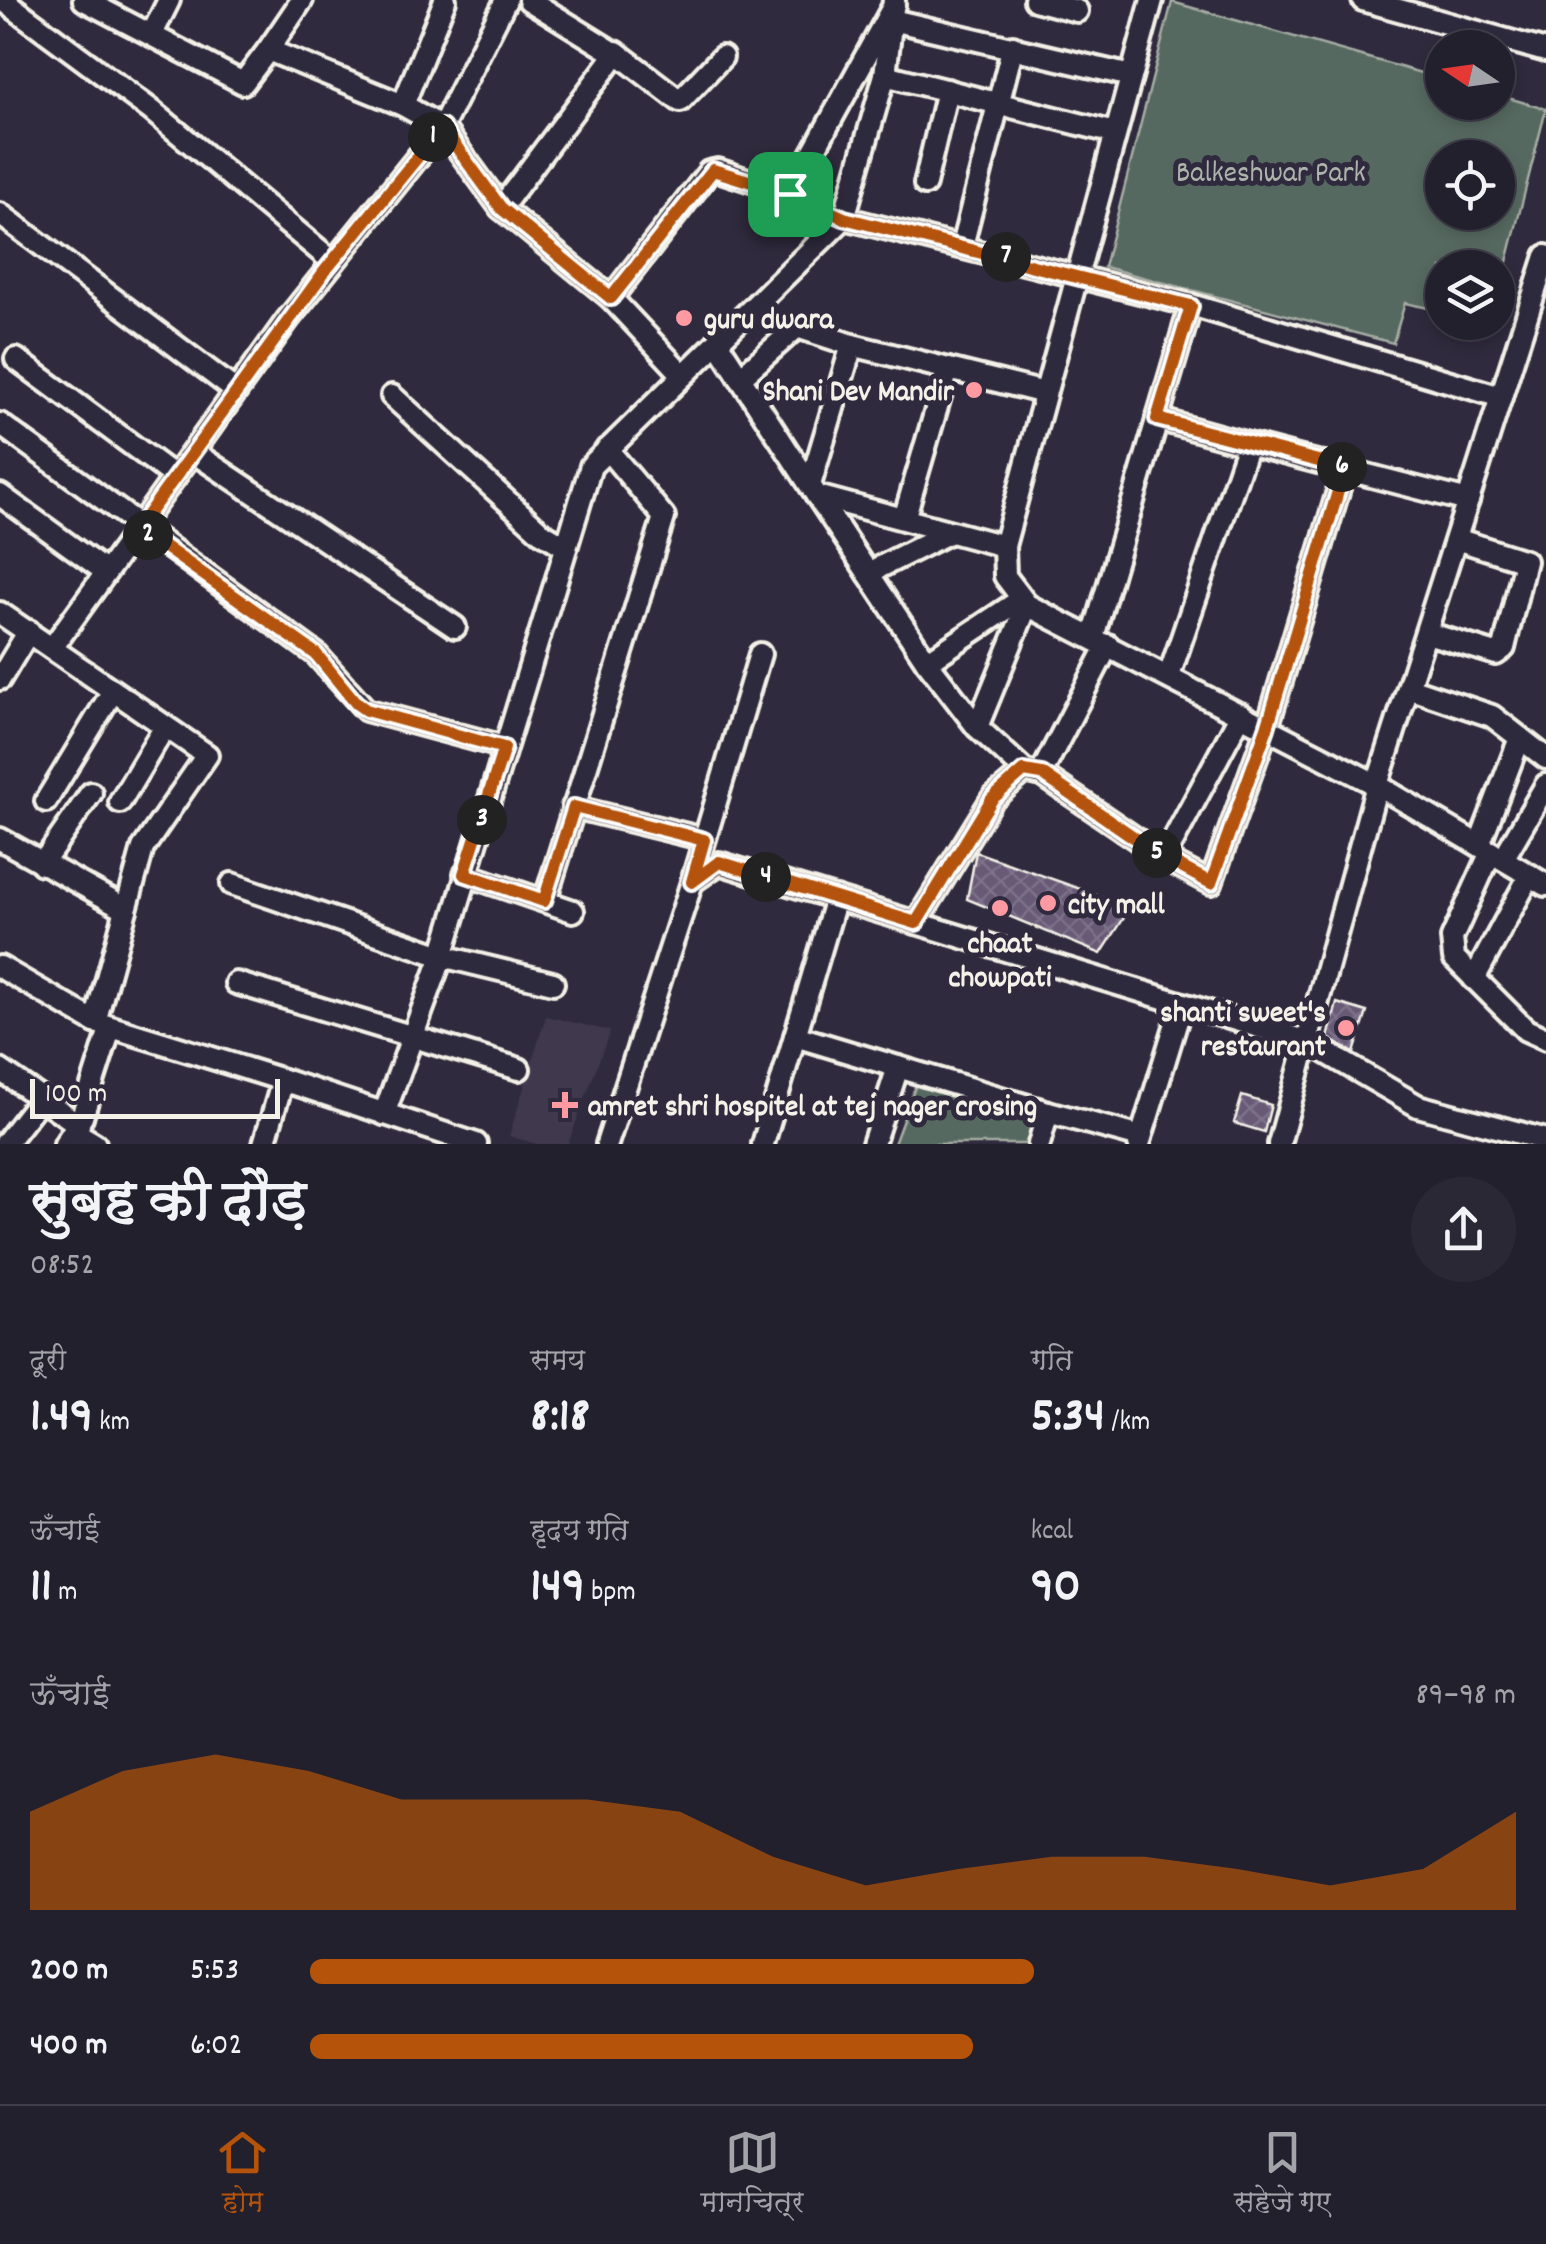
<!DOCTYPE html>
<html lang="hi">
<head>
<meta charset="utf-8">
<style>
	:root { --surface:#23202e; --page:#2b2836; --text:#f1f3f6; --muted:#a3a3aa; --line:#403e4a; --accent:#b45309 }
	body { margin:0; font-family:Dekko,"Playpen Sans Deva",sans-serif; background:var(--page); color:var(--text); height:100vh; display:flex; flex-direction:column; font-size:38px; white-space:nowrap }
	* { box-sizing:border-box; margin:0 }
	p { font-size:32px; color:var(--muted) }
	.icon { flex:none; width:55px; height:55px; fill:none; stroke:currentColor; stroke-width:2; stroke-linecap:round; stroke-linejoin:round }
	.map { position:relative; height:1144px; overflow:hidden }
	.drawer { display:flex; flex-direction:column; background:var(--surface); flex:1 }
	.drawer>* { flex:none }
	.needle { width:65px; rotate:283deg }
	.fabs { position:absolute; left:1425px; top:30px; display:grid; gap:20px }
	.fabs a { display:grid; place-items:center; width:90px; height:90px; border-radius:50%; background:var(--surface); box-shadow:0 5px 15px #0003,0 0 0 2px var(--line); font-size:50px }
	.scale { position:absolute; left:30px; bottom:25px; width:250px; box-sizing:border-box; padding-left:10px; border:5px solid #f4f1e8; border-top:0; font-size:28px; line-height:35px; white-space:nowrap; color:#f4f1e8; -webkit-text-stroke:8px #2f2a3d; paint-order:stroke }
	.pin { position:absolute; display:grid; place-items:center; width:85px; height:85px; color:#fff; margin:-42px; border-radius:20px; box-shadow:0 5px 15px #0006 }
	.km { position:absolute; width:50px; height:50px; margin:-25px; border-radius:50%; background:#222; color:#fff; font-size:28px; line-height:50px; text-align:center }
	.round { display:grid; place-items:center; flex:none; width:105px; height:105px; border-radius:52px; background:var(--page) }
	.head { display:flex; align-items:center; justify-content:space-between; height:170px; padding:0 30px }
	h1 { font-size:55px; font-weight:700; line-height:75px }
	.figures { display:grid; grid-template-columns:repeat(3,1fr); gap:15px; height:170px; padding:10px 30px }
	.figures div { display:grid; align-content:center }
	.figures b { font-size:50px; font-weight:700 }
	.figures small { font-size:28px; font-weight:400 }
	.figures p { font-size:28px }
	.chart { height:280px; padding:20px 30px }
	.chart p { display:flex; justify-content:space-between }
	.chart svg { width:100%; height:180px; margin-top:10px; fill:var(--accent); opacity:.7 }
	ul { padding:0 30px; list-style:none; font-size:32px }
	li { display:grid; grid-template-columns:160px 120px 1fr; align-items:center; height:75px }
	li i { height:25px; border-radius:12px; background:var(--accent) }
	.tab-bar { display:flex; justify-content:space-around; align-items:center; height:140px; border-top:2px solid var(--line); background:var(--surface); font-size:28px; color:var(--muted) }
	.tab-bar a { display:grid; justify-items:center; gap:5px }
	.tab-bar .active { color:var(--accent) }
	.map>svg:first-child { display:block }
	.built { fill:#40384e }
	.park { fill:#576961; stroke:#a6ada4; stroke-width:2.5; fill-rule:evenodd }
	.building { fill:url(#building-cross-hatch); stroke:#f4f1e8; stroke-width:2.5 }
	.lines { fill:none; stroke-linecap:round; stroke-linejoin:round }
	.minor-casing { stroke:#f4f1e8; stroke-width:28 }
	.minor { stroke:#2f2a3d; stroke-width:20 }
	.route-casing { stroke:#fff; stroke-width:20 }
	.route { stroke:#b45309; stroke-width:12 }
	.poi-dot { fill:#ff9aa2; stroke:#2f2a3d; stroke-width:4 }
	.labels { text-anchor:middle; stroke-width:10; stroke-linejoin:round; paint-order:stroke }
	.park-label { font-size:30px; fill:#adb4ab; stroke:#2f2a3d }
	.poi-label { font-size:30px; font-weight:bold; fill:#f4f1e8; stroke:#2f2a3d; text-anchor:start }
</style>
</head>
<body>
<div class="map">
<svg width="1546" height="1144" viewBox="0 0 1546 1144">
	<defs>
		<pattern id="building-cross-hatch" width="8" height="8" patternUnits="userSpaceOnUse" patternTransform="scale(2.5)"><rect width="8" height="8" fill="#675a76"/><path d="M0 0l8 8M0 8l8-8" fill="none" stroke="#7d728a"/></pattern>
	</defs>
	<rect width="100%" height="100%" fill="#2f2a3d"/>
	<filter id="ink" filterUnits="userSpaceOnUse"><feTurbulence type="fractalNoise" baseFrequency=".01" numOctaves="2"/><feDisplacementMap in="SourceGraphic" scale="20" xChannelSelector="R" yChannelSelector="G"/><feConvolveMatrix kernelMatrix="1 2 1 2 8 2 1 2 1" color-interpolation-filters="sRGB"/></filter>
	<g filter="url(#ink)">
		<path class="built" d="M546,1016l64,15 -42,113h-32l-27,-8z"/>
		<g class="park">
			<path d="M1172,2l270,77v23h56v-7l48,14 -48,188v-29h-56v43l-37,-8 -12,40 -289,-76zM1442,158h56v54h-56z"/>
			<path d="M918,1079l122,37 -9,28h-137z"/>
		</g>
		<g class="building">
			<path d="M976,852l155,55 -30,47 -134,-55z"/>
			<path d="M1337,1003l30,9 -13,41 -26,-15z"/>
			<path d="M1242,1096l29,9 -7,27 -30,-9z"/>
		</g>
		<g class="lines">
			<defs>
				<g id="minor">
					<path d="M3,0l148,110 181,151"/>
					<path d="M84,0l159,83 25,-33"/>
					<path d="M302,0l-34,50 135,55"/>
					<path d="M506,0l-64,127 59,81 115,-154 -87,-54"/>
					<path d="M1035,0l42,11"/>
					<path d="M1152,0l-148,546 1,30 22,29 350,180 169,100"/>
					<path d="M1363,0l183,51"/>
					<path d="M894,5l-104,189 54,24 41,-143 9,-75"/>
					<path d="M892,20l239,56"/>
					<path d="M152,34l17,-34"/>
					<path d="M616,52l64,49 42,-44"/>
					<path d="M885,75l230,58"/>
					<path d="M925,184l22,-94"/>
					<path d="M501,208l110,90 72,77"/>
					<path d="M0,214l236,177"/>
					<path d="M962,246l51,-200"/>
					<path d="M611,298l98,-126 9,-2 72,24"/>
					<path d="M1191,305l310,92"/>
					<path d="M717,342l100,154 187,50"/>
					<path d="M852,345l193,48"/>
					<path d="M16,359l159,118"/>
					<path d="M740,378l57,-51 55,18 -42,140"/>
					<path d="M392,396l149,136 25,15"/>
					<path d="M1157,419l91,25 -79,232"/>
					<path d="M0,424l316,230 50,56 138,37"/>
					<path d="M1248,444l220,57"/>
					<path d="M193,452l262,175"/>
					<path d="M0,495l106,77"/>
					<path d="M817,496l51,77 82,-41"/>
					<path d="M904,519l44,-150"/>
					<path d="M868,573l59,89 93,-62"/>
					<path d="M0,613l207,142 -64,93 -48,174 188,58"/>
					<path d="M1427,633l69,21 8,-6 21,-87 -69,-22"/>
					<path d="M1108,645l-67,129 123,84"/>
					<path d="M52,648l236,-329 154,-192 -39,-22 42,-105"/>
					<path d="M927,662l50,65 50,-122"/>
					<path d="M0,679l29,-48"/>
					<path d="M1409,688l83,28 54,42"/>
					<path d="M1241,714l-77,144 47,25 56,-155 78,-260"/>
					<path d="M977,727l48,44 13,3"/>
					<path d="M46,801l67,-110"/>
					<path d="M120,802l44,-74"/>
					<path d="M573,807l131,32"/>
					<path d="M0,839l126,70"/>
					<path d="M1479,845l41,-107"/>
					<path d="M1491,852l-39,86 2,20 72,72 20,9"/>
					<path d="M1503,859l43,-74"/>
					<path d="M42,864l49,-71"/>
					<path d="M465,874l108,37"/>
					<path d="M692,882l68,-228"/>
					<path d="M232,884l210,72 111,27"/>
					<path d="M545,901l119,-384 -57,-68"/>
					<path d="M916,923l76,-124 33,-28"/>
					<path d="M0,967l95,55"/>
					<path d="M1474,979l56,-104"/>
					<path d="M236,983l283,86"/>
					<path d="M795,1036l103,31 -25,77"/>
					<path d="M898,1067l150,45 -9,32"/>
					<path d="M0,1070l41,28 -36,46"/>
					<path d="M41,1098l38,27"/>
					<path d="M1048,1112l93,25"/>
					<path d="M384,1114l58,-158 149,-490 253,-248 347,87 -98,332"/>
					<path d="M75,1132l20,12"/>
					<path d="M65,1144l17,-27 28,-88"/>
					<path d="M264,1144l19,-64 193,64"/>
					<path d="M607,1144l85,-262 27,-19 589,179 110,64 128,34"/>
					<path d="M763,1144l73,-246"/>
					<path d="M1139,1144l43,-140"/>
					<path d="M1279,1144l98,-359 169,-529"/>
				</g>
			</defs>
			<use href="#minor" class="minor-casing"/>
			<use href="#minor" class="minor"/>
		</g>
	</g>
	<g class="lines" filter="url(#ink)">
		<defs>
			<path id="route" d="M442,127l59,81 110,90 102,-128 77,24 54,24 347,88 -34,113 188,49 -78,260 -56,155 -47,-25 -122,-84 -18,-3 -32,28 -76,124 -197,-61 -27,20 12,-42 -130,-33 -30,94 -80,-27 40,-126 -138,-38 -10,-7 -40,-49 -178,-126 186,-256z"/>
		</defs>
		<use href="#route" class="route-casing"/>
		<use href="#route" class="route"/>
	</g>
	<g class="poi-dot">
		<circle cx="684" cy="318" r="10"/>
		<circle cx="974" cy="390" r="10"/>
		<circle cx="1048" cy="903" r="10"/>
		<circle cx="1000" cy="908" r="10"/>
		<circle cx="1346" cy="1028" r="10"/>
		<path d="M560 1090h10v10h10v10h-10v10h-10v-10h-10v-10h10z"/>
	</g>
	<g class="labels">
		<g class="park-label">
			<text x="1271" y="181">Balkeshwar Park</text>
		</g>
		<g class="poi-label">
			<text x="704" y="328">guru dwara</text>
			<text x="954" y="400" text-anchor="end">Shani Dev Mandir</text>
			<text x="1068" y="913">city mall</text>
			<text x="1000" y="952" text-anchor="middle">chaat<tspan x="1000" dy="34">chowpati</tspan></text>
			<text x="1326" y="1021" text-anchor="end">shanti sweet's<tspan x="1326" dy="34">restaurant</tspan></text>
			<text x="588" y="1115">amret shri hospitel at tej nager crosing</text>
		</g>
	</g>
</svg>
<div class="fabs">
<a><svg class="needle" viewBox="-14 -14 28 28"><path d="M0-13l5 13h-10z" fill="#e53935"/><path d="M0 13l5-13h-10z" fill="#a3a3aa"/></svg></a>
<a><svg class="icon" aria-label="locate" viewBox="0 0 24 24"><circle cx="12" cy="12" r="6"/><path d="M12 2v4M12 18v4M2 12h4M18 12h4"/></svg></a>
<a><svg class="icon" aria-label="layers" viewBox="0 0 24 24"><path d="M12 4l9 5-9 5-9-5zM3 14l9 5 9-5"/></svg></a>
</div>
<div class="scale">100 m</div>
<div class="pin" style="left:790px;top:194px;background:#1e9e55"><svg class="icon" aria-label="arrive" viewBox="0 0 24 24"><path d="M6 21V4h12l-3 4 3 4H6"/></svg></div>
<b class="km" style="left:433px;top:137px">1</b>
<b class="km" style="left:148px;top:535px">2</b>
<b class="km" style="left:482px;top:820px">3</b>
<b class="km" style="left:766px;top:877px">4</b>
<b class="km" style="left:1157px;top:853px">5</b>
<b class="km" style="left:1342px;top:467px">6</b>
<b class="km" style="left:1006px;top:257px">7</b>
</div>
<section class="drawer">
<div class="head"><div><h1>सुबह की दौड़</h1><p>08:52</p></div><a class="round"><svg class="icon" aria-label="share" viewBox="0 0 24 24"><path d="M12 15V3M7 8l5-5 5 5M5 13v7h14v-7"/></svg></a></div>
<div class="figures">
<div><p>दूरी</p><b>1.49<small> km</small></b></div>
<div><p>समय</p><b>8:18</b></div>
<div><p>गति</p><b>5:34<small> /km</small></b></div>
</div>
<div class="figures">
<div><p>ऊँचाई</p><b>11<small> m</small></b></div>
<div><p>हृदय गति</p><b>149<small> bpm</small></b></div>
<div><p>kcal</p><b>90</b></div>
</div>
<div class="chart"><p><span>ऊँचाई</span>89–98 m</p>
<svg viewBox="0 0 160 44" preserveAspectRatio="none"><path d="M0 44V20L10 10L20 6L30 10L40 17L50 17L60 17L70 20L80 31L90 38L100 34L110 31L120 31L130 34L140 38L150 34L160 20V44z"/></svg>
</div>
<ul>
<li><b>200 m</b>5:53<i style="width:60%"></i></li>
<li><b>400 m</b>6:02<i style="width:55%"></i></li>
</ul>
</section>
<nav class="tab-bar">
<a class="active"><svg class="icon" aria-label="home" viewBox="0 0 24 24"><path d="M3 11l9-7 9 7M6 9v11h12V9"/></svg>होम</a>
<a><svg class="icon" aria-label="map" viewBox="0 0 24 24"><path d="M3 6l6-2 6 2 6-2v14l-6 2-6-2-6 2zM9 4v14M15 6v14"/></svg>मानचित्र</a>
<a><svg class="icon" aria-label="saved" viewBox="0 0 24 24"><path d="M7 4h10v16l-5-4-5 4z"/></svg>सहेजे गए</a>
</nav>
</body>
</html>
